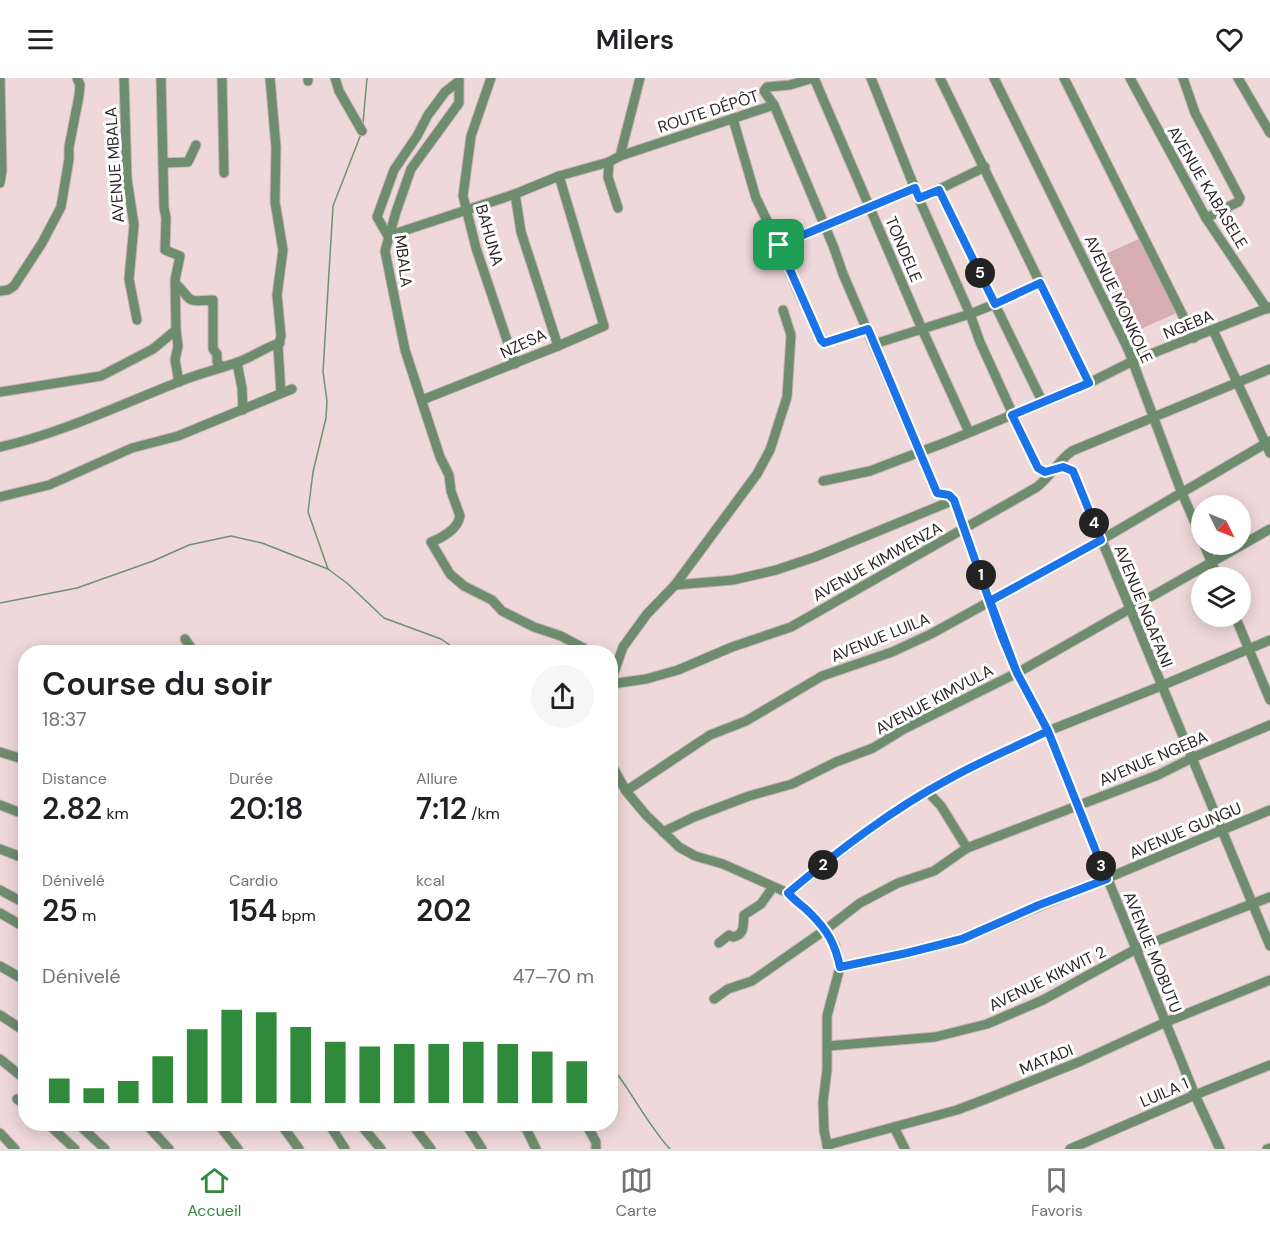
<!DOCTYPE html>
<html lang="fr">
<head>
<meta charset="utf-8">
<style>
	:root { --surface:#fff; --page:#f6f6f6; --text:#202124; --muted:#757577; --line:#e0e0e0; --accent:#308a3b }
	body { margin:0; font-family:"DM Sans",sans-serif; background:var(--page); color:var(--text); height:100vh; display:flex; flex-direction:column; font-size:22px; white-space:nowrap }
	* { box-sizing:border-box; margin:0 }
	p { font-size:20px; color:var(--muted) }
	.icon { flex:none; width:33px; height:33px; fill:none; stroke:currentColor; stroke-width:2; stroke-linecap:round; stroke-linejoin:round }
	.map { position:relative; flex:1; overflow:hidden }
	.drawer { position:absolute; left:18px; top:567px; width:600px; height:486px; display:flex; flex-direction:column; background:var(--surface); border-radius:24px; box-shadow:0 3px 15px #0003 }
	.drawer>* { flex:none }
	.needle { width:39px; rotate:133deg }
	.controls { position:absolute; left:1191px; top:417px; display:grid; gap:12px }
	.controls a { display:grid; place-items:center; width:60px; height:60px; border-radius:50%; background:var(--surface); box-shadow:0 3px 15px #0003; font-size:30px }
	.pin { position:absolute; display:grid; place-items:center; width:51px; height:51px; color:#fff; margin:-26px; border-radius:12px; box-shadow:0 3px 9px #0006 }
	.km { position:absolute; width:30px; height:30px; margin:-15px; border-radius:50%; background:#222; color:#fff; font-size:16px; line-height:30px; text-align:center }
	.round { display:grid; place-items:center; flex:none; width:63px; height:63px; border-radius:32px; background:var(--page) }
	.headline { display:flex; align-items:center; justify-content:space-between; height:102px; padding:0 24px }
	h1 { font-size:33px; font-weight:600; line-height:45px }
	.figures { display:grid; grid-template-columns:repeat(3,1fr); gap:9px; height:102px; padding:6px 24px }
	.figures div { display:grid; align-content:center }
	.figures b { font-size:30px; font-weight:600 }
	.figures small { font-size:16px; font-weight:400 }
	.figures p { font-size:16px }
	.chart { height:168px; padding:12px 24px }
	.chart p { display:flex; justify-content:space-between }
	.chart svg { width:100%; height:108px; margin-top:6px; stroke:var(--accent); stroke-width:6 }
	header { display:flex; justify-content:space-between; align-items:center; height:78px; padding:0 24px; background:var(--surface); font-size:27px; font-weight:600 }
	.tab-bar { display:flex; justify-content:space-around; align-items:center; height:84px; border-top:2px solid var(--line); background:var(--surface); font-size:16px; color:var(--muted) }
	.tab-bar a { display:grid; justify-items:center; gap:3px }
	.tab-bar .current { color:var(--accent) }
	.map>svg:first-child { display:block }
	.green { fill:#d8adb2 }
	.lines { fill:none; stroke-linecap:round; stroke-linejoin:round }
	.stream { stroke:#6d936e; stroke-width:1.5 }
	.minor-casing { stroke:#c8b4b6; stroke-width:11 }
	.minor { stroke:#6e8d6e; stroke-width:9 }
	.route-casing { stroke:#fff; stroke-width:12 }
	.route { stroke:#1a73e8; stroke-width:8 }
	.labels { text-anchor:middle; stroke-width:6; stroke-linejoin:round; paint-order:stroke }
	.street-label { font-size:16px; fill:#2d2526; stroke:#fff }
</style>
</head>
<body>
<header><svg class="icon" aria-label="menu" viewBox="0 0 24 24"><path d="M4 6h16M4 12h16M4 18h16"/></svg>Milers<svg class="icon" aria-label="heart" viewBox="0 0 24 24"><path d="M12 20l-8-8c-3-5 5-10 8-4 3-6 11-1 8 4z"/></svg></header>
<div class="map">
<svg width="1270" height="1071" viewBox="0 0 1270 1071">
	<rect width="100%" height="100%" fill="#efd8da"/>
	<path class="green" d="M1143,159l36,75 -52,23 -35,-75z"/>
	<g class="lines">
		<g class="stream">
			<path d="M363,45l4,-45"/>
			<path d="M361,56l-28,72 -10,166 4,29 -1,17 -13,54 -5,40 20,57 20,15 36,34 57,21 19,13"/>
			<path d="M0,525l77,-15 76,-27 36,-16 42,-9 31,7 66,26"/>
			<path d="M610,947l7,32 -2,14c19,25 33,54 55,78"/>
		</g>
		<defs>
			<g id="minor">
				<path d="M124,0l3,101 7,46 -5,54 8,41"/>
				<path d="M161,0l3,130 2,10 -1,32 15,6 -5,24 1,50 2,16 -3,14 4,22"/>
				<path d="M222,0l2,95"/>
				<path d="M270,0l6,69 -1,55 8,48 -6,45 4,41 -3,11 3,46"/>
				<path d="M308,0v3"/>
				<path d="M335,0l4,13 23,40"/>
				<path d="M491,0l-20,58 -8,60 13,52 39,116"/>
				<path d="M814,0l108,251 47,103"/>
				<path d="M871,0l48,121 51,115 10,28 56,123 9,7 18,-5 10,4 197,475"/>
				<path d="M940,0l149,305"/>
				<path d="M994,0l134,271 53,142 21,48"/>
				<path d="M1064,0l130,260"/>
				<path d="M1130,0l76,140 61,91"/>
				<path d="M1183,0l12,35 45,85 -2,4 -32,16"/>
				<path d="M1238,0l32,55"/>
				<path d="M459,3v22l-48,66 -15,43 -11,39 20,99 35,107 9,18 2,16 9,25c-2,13 -18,22 -29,26l19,32 14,12 28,14 10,11 32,16 27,9 30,16"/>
				<path d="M774,27l60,143 9,26 94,219 12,2 5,5 48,137 15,36 31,58 147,364 25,54"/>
				<path d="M733,41l23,79 23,47"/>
				<path d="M620,78l154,-51 -10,-14 3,-4 23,-2 23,-7"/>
				<path d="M609,84l-1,15 10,31"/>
				<path d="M163,85l25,-1 8,-17"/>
				<path d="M0,105l2,-13 -2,-92"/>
				<path d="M939,112l103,211"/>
				<path d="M919,121l66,-32"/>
				<path d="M388,158l-11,-19 17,-47 23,-34 11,-21 17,-23 14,-11v-3"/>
				<path d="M388,158l127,-42 44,-18"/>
				<path d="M176,206c18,17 7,18 37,16v49l4,5v8l5,5"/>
				<path d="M0,213l8,-1 6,-4 28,-43 19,-36 8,-48v-12l10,-51 1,-11 -3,-7"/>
				<path d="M868,251l-44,14 -25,-49 -20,-49 136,-57"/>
				<path d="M1213,252l57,123"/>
				<path d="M874,266l96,-30 25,-10 45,-21"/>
				<path d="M558,268l46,-20 -45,-150 50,-14 11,-6 20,-78"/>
				<path d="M237,285l5,25 1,22"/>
				<path d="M0,314l101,-16 52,-27 23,-19"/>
				<path d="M422,322l136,-54 -37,-114 -6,-38"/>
				<path d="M0,369c62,-14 122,-43 181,-66 19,-8 39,-12 57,-19 15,-5 27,-15 42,-19"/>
				<path d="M823,403l47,-10 79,-30 140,-58 44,-22 137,-54"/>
				<path d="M0,419l49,-12 83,-37 46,-12 114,-47"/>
				<path d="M1204,466l14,34"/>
				<path d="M675,507l58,-5 43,-10 39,-13 139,-57"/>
				<path d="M1235,538l35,84"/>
				<path d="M185,561l9,13"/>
				<path d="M610,606l13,-37 24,-33 28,-29 82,-111 13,-24 17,-53 4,-62 -8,-25"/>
				<path d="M611,606l35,-5 32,-9 54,-23 59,-20 246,-140c14,-11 21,-26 35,-36l198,-82"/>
				<path d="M0,674l26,8"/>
				<path d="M610,684l16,29 20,24 33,32 16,9 28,8 65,29 22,20 15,17 10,15 5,22 -13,49v54l-4,32 1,28 4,19"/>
				<path d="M626,713l84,-56 36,-14 76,-45 70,-24 39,-18 170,-94 169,-99"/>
				<path d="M928,714l13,14 26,42"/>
				<path d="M0,727l26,10"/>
				<path d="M663,754l31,-15 55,-21 43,-12 44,-22 37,-14 31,-19 113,-56 253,-144"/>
				<path d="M0,771l26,10"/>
				<path d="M0,812l26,14"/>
				<path d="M788,815l77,-60 40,-28 43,-26 100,-48 113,-45 109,-46"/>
				<path d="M0,835l26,15"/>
				<path d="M719,865l10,-8 4,2c12,-2 10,-12 11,-22l17,-11 12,-17"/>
				<path d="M0,888l26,15"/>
				<path d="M840,889l67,-14 55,-14 308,-129"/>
				<path d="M714,921l14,-10 24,-8 73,-51 35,-27 38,-20 36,-12 33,-23 191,-73 34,-17 78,-33"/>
				<path d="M0,937l26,17"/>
				<path d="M828,968l107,-9 52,-13 56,-24 93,-51 134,-52"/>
				<path d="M0,981l26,21"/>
				<path d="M17,1021l9,7"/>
				<path d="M48,1046l27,25"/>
				<path d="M78,1046l27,25"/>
				<path d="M146,1046l23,25"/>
				<path d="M218,1046l20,25"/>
				<path d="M281,1046l18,25"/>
				<path d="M329,1046l16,25"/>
				<path d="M360,1046l21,25"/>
				<path d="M412,1046l19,25"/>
				<path d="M466,1046l16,25"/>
				<path d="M524,1046l12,25"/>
				<path d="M586,1046l10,18v7"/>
				<path d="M894,1049l11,22"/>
				<path d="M0,1055l15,16"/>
				<path d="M827,1067l130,-35 29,-11 93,-37 87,-40 104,-42"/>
				<path d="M1070,1071l125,-54 75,-30"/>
				<path d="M1267,1071l3,-1"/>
			</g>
		</defs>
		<use href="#minor" class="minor-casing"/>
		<use href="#minor" class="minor"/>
	</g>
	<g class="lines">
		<defs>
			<path id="route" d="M779,167l42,95 3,3 44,-14 69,164 12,2 5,5 48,137 15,36 31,58c-33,16 -67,30 -99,48 -58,31 -111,72 -161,114 7,8 15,13 22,20 17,17 25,30 30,54l67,-14 55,-14 77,-34 68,-26 -59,-148 -31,-58 -27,-72 111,-61 -28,-69 -10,-4 -18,5 -7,-4 -26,-53 77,-32 -49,-100 -45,21 -56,-114 -20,8 -4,-10 -136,57"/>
		</defs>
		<use href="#route" class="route-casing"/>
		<use href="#route" class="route"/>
	</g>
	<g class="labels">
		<g class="street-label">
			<text transform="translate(708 33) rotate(-18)" y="6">ROUTE DÉPÔT</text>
			<text transform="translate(114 87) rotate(-94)" y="6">AVENUE MBALA</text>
			<text transform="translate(1208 109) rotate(59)" y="6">AVENUE KABASELE</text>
			<text transform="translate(490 157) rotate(74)" y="6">BAHUNA</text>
			<text transform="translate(904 171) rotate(67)" y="6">TONDELE</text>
			<text transform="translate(404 183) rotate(83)" y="6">MBALA</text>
			<text transform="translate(1119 221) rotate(65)" y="6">AVENUE MONKOLE</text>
			<text transform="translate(1188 246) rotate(-22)" y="6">NGEBA</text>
			<text transform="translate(523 265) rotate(-25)" y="6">NZESA</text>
			<text transform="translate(877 483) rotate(-29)" y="6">AVENUE KIMWENZA</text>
			<text transform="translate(1144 528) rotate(68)" y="6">AVENUE NGAFANI</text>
			<text transform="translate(880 559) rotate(-22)" y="6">AVENUE LUILA</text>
			<text transform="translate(934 621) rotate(-28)" y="6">AVENUE KIMVULA</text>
			<text transform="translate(1153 680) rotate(-23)" y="6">AVENUE NGEBA</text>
			<text transform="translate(1185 752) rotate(-23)" y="6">AVENUE GUNGU</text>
			<text transform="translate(1153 874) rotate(68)" y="6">AVENUE MOBUTU</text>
			<text transform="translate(1047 900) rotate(-26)" y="6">AVENUE KIKWIT 2</text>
			<text transform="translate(1046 981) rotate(-22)" y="6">MATADI</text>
			<text transform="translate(1164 1014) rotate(-23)" y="6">LUILA 1</text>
		</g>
	</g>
</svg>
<div class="controls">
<a><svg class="needle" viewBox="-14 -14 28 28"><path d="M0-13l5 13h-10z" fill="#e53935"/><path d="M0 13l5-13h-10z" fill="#757577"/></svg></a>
<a><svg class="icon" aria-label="layers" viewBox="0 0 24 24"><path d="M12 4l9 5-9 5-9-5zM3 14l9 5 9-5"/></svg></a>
</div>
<div class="pin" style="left:779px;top:167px;background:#1e9e55"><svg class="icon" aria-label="arrive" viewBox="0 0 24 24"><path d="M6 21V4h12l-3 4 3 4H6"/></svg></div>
<b class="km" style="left:981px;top:497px">1</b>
<b class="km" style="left:823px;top:787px">2</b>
<b class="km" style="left:1101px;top:788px">3</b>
<b class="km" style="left:1094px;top:445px">4</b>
<b class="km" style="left:980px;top:195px">5</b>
<section class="drawer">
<div class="headline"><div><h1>Course du soir</h1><p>18:37</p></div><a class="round"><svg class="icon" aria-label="share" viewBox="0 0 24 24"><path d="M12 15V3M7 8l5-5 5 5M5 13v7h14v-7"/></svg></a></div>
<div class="figures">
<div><p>Distance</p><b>2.82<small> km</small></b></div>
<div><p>Durée</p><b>20:18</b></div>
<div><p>Allure</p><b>7:12<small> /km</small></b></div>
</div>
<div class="figures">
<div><p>Dénivelé</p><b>25<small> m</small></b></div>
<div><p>Cardio</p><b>154<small> bpm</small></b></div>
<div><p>kcal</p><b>202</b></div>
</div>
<div class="chart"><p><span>Dénivelé</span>47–70 m</p>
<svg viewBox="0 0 160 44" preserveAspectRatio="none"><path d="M5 44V34M15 44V38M25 44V35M35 44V25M45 44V14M55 44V6M65 44V7M75 44V13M85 44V19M95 44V21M105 44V20M115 44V20M125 44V19M135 44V20M145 44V23M155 44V27"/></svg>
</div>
</section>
</div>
<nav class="tab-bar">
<a class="current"><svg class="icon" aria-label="home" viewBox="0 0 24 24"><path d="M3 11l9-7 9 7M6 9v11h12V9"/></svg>Accueil</a>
<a><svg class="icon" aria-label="map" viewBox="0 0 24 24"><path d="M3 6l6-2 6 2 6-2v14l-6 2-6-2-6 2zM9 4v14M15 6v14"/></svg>Carte</a>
<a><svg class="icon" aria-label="saved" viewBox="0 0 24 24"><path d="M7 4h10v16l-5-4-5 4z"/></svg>Favoris</a>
</nav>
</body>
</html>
